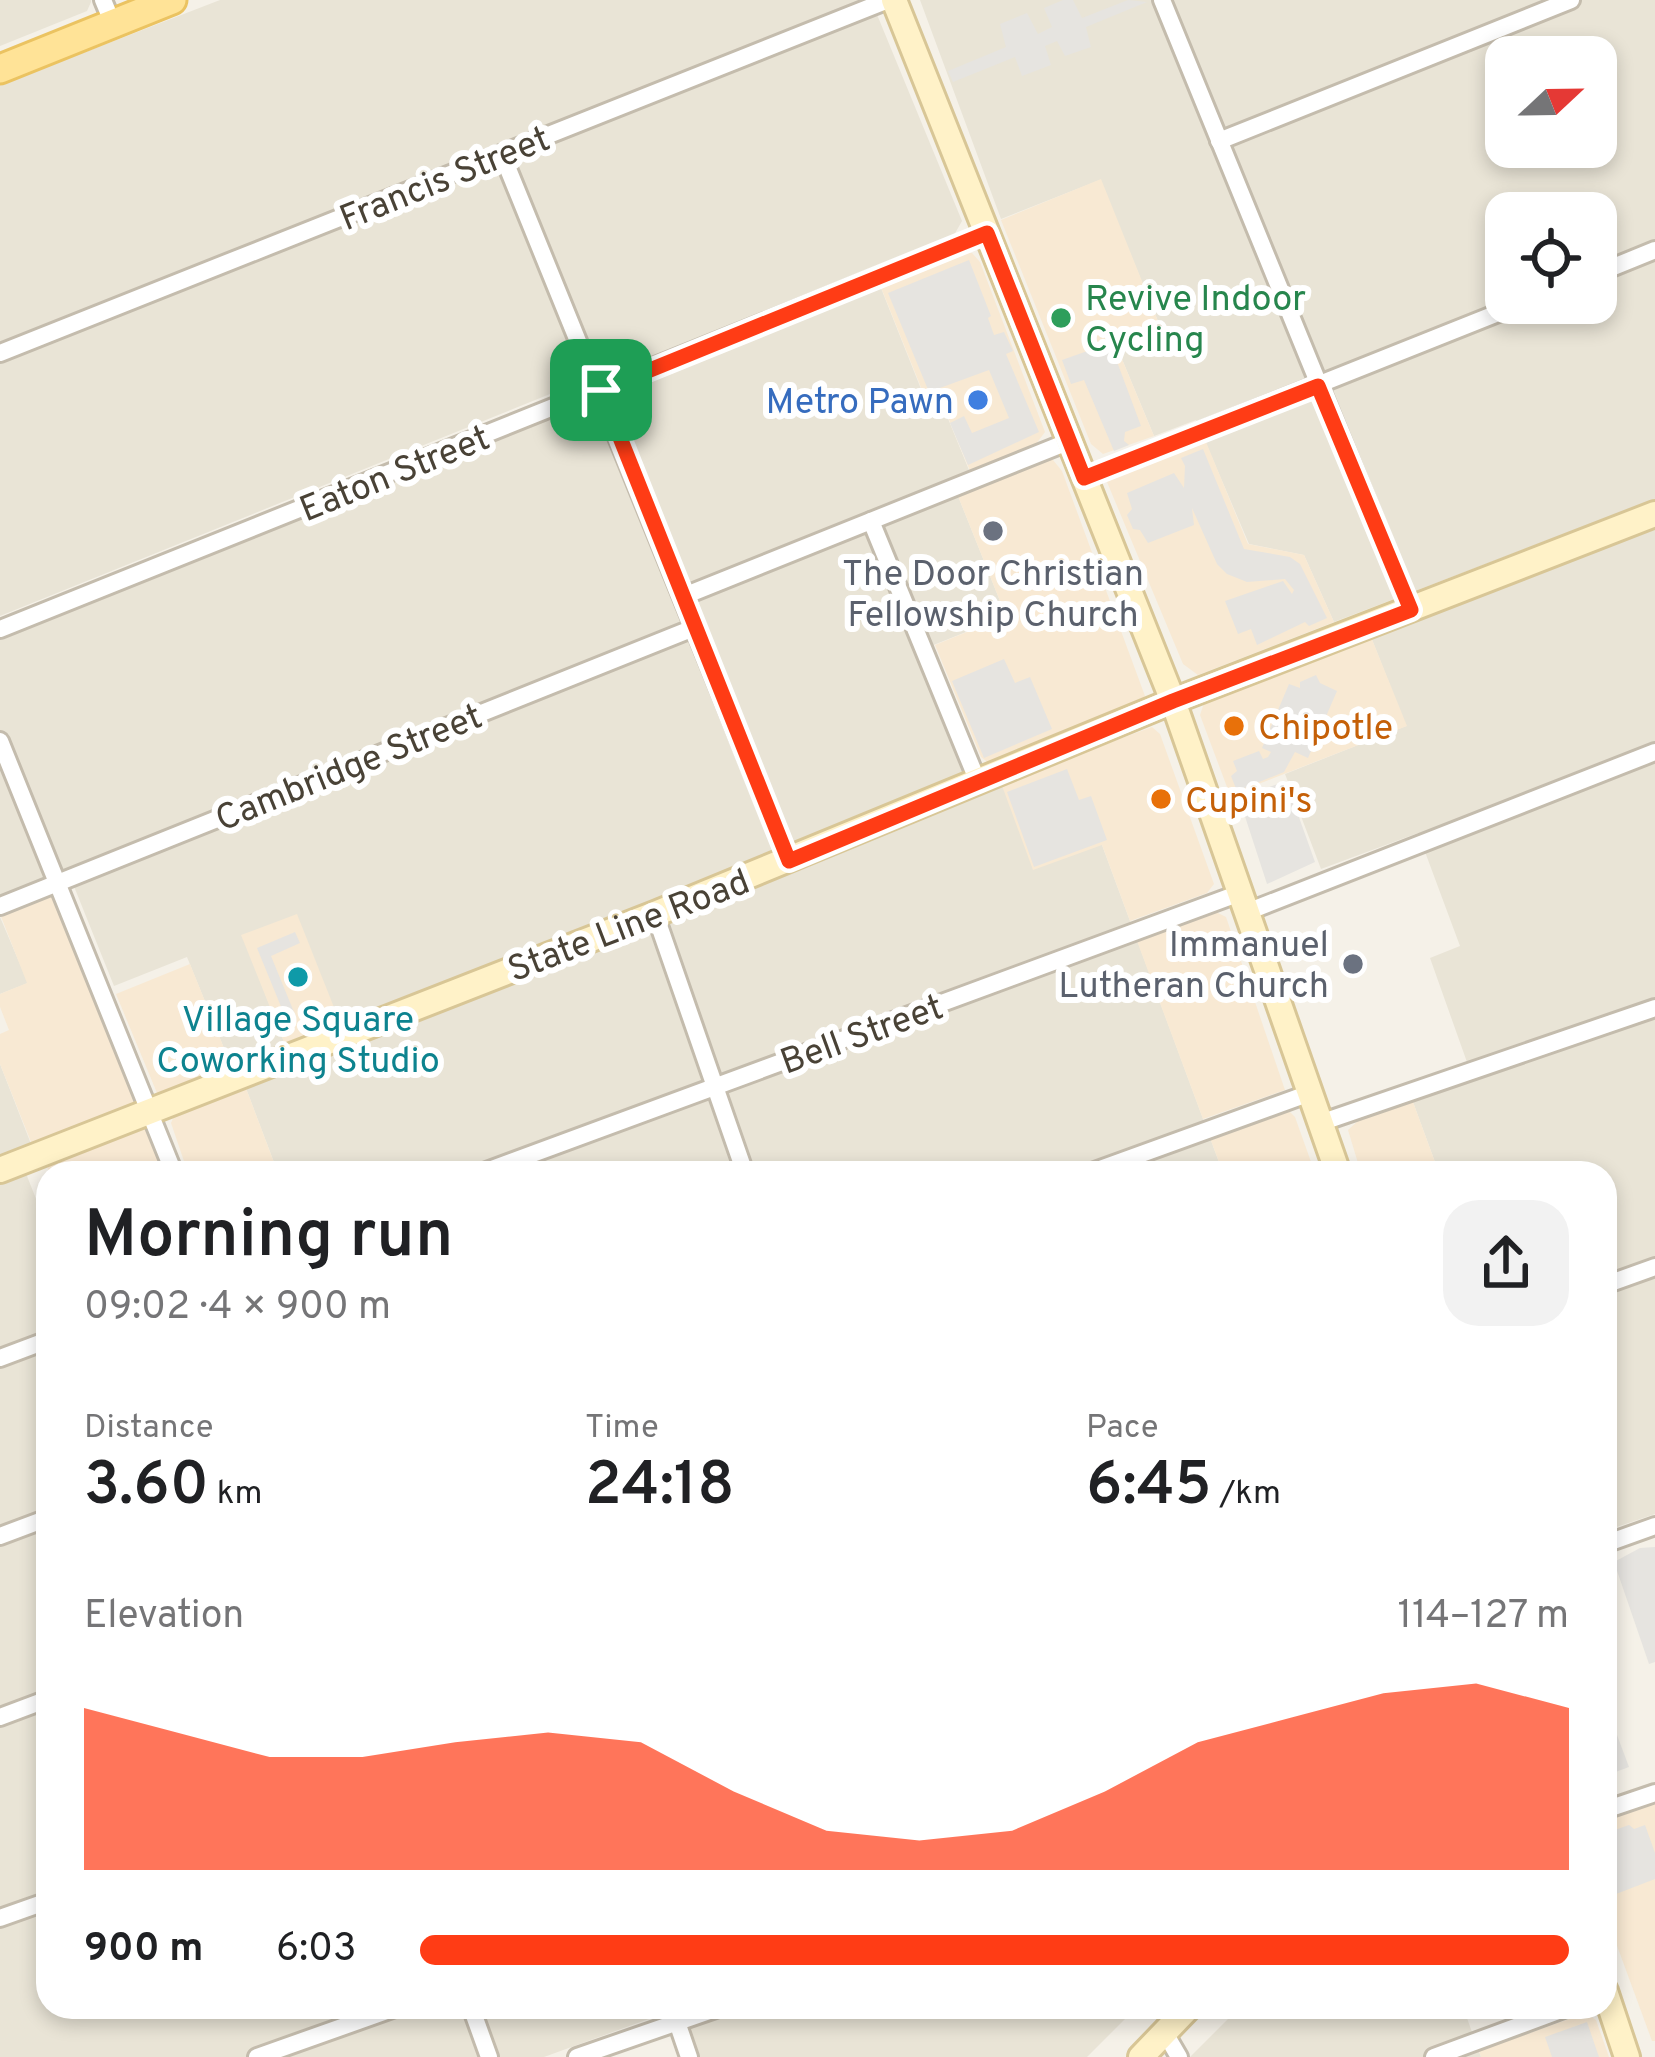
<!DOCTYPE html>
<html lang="en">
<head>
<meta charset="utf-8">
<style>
	:root { --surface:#fff; --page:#f2f2f2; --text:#202124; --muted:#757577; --accent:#ff3c15 }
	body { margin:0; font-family:Overpass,sans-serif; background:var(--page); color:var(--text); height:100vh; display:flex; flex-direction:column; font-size:45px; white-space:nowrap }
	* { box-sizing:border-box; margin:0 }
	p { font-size:39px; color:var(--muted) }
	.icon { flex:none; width:66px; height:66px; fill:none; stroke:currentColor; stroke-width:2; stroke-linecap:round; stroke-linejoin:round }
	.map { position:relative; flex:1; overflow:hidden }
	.details { position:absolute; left:36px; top:1161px; width:1581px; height:858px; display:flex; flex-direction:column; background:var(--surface); border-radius:36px; box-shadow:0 6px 18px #0003 }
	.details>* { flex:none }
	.needle { width:78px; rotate:68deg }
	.buttons { position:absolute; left:1485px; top:36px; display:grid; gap:24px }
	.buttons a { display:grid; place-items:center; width:132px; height:132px; border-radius:24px; background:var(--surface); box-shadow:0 6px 18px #0003; font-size:60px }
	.pin { position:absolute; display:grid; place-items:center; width:102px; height:102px; color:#fff; margin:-51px; border-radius:24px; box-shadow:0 6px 18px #0006 }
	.round { display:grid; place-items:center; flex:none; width:126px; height:126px; border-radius:36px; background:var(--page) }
	.summary { display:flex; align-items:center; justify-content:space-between; height:204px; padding:0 48px }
	h1 { font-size:66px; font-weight:600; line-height:90px }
	.stats { display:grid; grid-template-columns:repeat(3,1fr); gap:18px; height:204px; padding:12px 48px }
	.stats div { display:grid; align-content:center }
	.stats b { font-size:60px; font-weight:600 }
	.stats small { font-size:33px; font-weight:400 }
	.stats p { font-size:33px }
	.chart { height:336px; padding:24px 48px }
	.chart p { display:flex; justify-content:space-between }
	.chart svg { width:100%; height:216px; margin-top:12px; fill:var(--accent); opacity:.7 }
	ul { padding:0 48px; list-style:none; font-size:39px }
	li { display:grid; grid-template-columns:192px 144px 1fr; align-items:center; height:90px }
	li i { height:30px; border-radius:15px; background:var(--accent) }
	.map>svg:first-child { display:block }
	.residential { fill:#e9e4d6; fill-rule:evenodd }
	.commercial { fill:#f8e9d3 }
	.parking { fill:#e6e4e0 }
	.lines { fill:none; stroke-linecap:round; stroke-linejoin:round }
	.street-casing { stroke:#c4bcad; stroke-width:22 }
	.secondary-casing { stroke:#d8c696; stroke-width:30 }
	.primary-casing { stroke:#ebc361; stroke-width:33 }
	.street { stroke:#fff; stroke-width:16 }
	.secondary { stroke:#fff2c8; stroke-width:24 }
	.primary { stroke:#ffe397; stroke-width:27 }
	.route-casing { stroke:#fff; stroke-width:24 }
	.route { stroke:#ff3c15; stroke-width:15 }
	.leisure-dot { fill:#2e9e5b; stroke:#fff; stroke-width:4.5 }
	.shop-dot { fill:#3f7fe0; stroke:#fff; stroke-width:4.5 }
	.worship-dot { fill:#6b7280; stroke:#fff; stroke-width:4.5 }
	.food-dot { fill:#e8710a; stroke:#fff; stroke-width:4.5 }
	.culture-dot { fill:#0f9aa8; stroke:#fff; stroke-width:4.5 }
	.labels { text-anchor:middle; stroke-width:12; stroke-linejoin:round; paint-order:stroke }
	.street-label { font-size:36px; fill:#494236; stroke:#fff }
	.leisure-label { font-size:36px; fill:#27864d; stroke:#fff; text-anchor:start }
	.shop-label { font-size:36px; fill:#366cbe; stroke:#fff; text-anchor:end }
	.worship-label { font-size:36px; fill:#5b616d; stroke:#fff }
	.food-label { font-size:36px; fill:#c56008; stroke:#fff; text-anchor:start }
	.culture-label { font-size:36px; fill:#0d838f; stroke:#fff }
</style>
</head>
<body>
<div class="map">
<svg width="1655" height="2057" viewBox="0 0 1655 2057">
	<rect width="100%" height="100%" fill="#f5f1e8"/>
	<g class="residential">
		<path d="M0,0h91v2l-4,9 -87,35z"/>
		<path d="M220,0h651l91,221 -8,14 -81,33 52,131 13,-5 33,81 -13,21 48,120 -90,36 48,119 -3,6 -620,248 -99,-90 44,112 -54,21 -45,-111 -73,29 -47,-117 -67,26v-255l590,-237 6,3 43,101 16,-6 -53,-128 -602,243v-531z"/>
		<path d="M920,0h735v499l-321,123 -30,-67 -55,-11 -53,-124 -42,16 -40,-96 44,-19 -58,-141 -99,39zM1506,57h90v90h-90zM1506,213h90v90h-90z"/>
		<path d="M1655,524v990l-50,17v-358h-166l-26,-71 60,-23 -43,-121 30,-12 -42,-113 -97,36 -36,-95 121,-48 -35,-89z"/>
		<path d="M1001,783l101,62 121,328h-945l-34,-90z"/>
		<path d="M0,917l28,66 -28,11z"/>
		<path d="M0,1064l31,80 -31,12z"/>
		<path d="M25,1171l23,58v778h1089l-50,50h-390l-18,-49 -135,49h-544v-876z"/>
		<path d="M1240,2007h223l18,50h-291z"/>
	</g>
	<g class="commercial">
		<path d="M1101,179l57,142 -44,19 40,96 -51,18 -12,-10 -90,-224z"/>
		<path d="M962,253h10l8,9 65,170 -9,12 -66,27 -31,-76 -13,5 -46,-115z"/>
		<path d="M1204,437l44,107 56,11 30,67 -136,53 -15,-11 -76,-182 3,-7z"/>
		<path d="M1045,460h8l9,11 83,225 -8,9 -147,59 -9,-7 -46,-112 71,-29 -48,-120z"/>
		<path d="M1371,637l36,89 -177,69 -30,-80 4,-12z"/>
		<path d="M1152,727l8,7 54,150 -7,9 -77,28 -28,-76 -69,25 -32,-87z"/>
		<path d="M49,894h5l83,207 -2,5 -102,41 -33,-83v-30l9,-4 -9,-23v-13l27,-11 -27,-69z"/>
		<path d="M1216,912l10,5 59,173 -82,29 -66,-178z"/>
		<path d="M297,914l44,111 -55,22 -45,-112z"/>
		<path d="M190,964l42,104 -69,28 -6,-3 -41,-99z"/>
		<path d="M244,1083l34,90h-90l-17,-50 3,-7z"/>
		<path d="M1413,1102l26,71h-78l-13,-43 11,-10z"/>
		<path d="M1288,1110l7,7 20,56h-92l-13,-35z"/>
		<path d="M146,1125l20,48h-116l-5,-12z"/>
		<path d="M1655,1800v241h-3l-47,-128v-96z"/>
		<path d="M1586,2013l10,7 13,37h-128l-2,-6z"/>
	</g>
	<g class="parking">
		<path d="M1063,0h10l9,18 46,-18 19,2 -61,25 5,20 -26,9 -8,-15 -12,5 6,19 -29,11 -7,-19 -62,25 -5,-11 58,-24 -6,-23 27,-11 11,21 14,-7 -8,-19z"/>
		<path d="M969,260l22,56 -3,2 6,17 10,-3 9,19 -7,3 33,78 -71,33 -18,-42 14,-7 8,17 37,-15 -20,-48 -60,22 -41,-99z"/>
		<path d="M1110,343l31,83 -16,6 -1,9 5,4 -15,6 -30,-71 -13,4 -9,-24z"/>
		<path d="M1203,449l41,100 46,8 10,7 27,54 -18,8 -4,-4 -48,23 -6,-16 -13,5 -13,-33 58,-20 9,13 2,-4 -9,-11 -38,3 -20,-8 -10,-10 -25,-56 2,17 -46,18 -8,-13 -7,-1 -6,-14 5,-6 -5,-16 47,-20 10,15 1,-22 -4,-8z"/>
		<path d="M1004,659l11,24 15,-6 22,52 -68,29 -32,-77z"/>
		<path d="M1316,675l4,8 17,8 -29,67 -13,-6 -11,20 -47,19 -6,-15 6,-5 -4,-10 26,-10 4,8 5,-2 3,-5 -9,-4 27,-64 11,4v-6z"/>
		<path d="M1067,769l12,31 12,-4 16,44 -73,27 -27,-75z"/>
		<path d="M1286,781l29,81 -48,22 -28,-86z"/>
		<path d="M295,932l5,11 -29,13 25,61 -7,9 -32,-78z"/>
		<path d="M1655,1547v115l-6,2 -35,-102 26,-14z"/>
		<path d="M1605,1703l24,64 -24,9z"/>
		<path d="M1629,1825l5,4 11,-4 10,28v26l-39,15 -11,-30v-24l5,-3 -1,-5z"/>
		<path d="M1587,2022l12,35h-47l-7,-20z"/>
	</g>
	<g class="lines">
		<defs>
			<g id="street">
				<path d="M103,0l10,24"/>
				<path d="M1162,0l249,610"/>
				<path d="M1219,141l352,-141"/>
				<path d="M502,154l287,707"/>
				<path d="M1596,274l59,-24"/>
				<path d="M0,353l888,-353"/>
				<path d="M1084,478l439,-175"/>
				<path d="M871,521l107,261"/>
				<path d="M684,596l386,-155"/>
				<path d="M0,629l987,-396"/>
				<path d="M0,741l174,432"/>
				<path d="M0,906l696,-279"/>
				<path d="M1247,912l408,-160"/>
				<path d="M655,914l90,259"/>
				<path d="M1320,1123l335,-115"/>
				<path d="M481,1173l759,-280"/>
				<path d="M1089,1173l221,-80"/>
				<path d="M1605,1285l50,-18"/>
				<path d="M0,1358l48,-18"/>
				<path d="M0,1536l48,-18"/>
				<path d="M1605,1544l50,-18"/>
				<path d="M0,1717l48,-18"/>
				<path d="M1605,1810l50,-17"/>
				<path d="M0,1918l48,-17"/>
				<path d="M471,2007l18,50"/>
				<path d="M677,2022l12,35"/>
				<path d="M1165,2033l14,24"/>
				<path d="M257,2057l141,-50"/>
				<path d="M577,2057l144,-50"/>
				<path d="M1434,2057l135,-50"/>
			</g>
			<g id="secondary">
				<path d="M894,0l279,701 165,472"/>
				<path d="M0,1170l655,-256 518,-213 482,-187"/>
				<path d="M1605,1991l22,66"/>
				<path d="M1141,2057l48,-50"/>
			</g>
			<path id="primary" d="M0,69l172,-69"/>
		</defs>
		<use href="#street" class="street-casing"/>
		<use href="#secondary" class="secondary-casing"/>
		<use href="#primary" class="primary-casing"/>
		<use href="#street" class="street"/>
		<use href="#secondary" class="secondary"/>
		<use href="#primary" class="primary"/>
	</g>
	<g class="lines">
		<defs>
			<path id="route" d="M987,233l97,245 234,-92 93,224 -238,91 -384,160 -188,-471z"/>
		</defs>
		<use href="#route" class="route-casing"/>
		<use href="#route" class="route"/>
	</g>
	<circle class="leisure-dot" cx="1061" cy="318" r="12"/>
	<circle class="shop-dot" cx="978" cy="400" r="12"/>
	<g class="worship-dot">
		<circle cx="993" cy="531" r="12"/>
		<circle cx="1353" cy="964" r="12"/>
	</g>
	<g class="food-dot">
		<circle cx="1234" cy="726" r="12"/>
		<circle cx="1161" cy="799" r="12"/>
	</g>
	<circle class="culture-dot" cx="298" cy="977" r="12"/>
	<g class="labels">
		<g class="street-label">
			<text transform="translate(444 177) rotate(-22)" y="13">Francis Street</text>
			<text transform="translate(394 472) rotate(-22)" y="13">Eaton Street</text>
			<text transform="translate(348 766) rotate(-22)" y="13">Cambridge Street</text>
			<text transform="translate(628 924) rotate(-21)" y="13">State Line Road</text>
			<text transform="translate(861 1033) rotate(-20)" y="13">Bell Street</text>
		</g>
		<g class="leisure-label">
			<text x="1085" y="310">Revive Indoor<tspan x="1085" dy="41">Cycling</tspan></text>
		</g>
		<g class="shop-label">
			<text x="954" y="413">Metro Pawn</text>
		</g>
		<g class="worship-label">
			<text x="993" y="585">The Door Christian<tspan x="993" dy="41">Fellowship Church</tspan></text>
			<text x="1329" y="956" text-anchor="end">Immanuel<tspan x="1329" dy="41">Lutheran Church</tspan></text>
		</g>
		<g class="food-label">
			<text x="1258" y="739">Chipotle</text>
			<text x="1185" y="812">Cupini's</text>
		</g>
		<g class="culture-label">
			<text x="298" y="1031">Village Square<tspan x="298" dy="41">Coworking Studio</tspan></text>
		</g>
	</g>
</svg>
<div class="buttons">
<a><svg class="needle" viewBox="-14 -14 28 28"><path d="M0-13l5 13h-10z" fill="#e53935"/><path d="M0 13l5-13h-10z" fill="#757577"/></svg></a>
<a><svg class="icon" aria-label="locate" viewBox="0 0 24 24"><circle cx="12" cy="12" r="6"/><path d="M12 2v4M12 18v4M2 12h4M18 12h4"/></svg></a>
</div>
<div class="pin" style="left:601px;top:390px;background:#1e9e55"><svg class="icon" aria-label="arrive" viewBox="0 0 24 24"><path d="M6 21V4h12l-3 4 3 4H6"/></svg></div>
<section class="details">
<div class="summary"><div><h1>Morning run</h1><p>09:02 · 4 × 900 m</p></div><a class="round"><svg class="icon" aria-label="share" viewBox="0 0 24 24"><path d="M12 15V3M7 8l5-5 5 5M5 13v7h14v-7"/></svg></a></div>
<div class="stats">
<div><p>Distance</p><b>3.60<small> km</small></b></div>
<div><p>Time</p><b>24:18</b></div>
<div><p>Pace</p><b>6:45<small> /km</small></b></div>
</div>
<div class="chart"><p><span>Elevation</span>114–127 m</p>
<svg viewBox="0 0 160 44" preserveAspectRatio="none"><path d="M0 44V11L10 16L20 21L30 21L40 18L50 16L60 18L70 28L80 36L90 38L100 36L110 28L120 18L130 13L140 8L150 6L160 11V44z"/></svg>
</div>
<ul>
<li><b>900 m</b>6:03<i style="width:100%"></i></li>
</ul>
</section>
</div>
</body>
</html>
